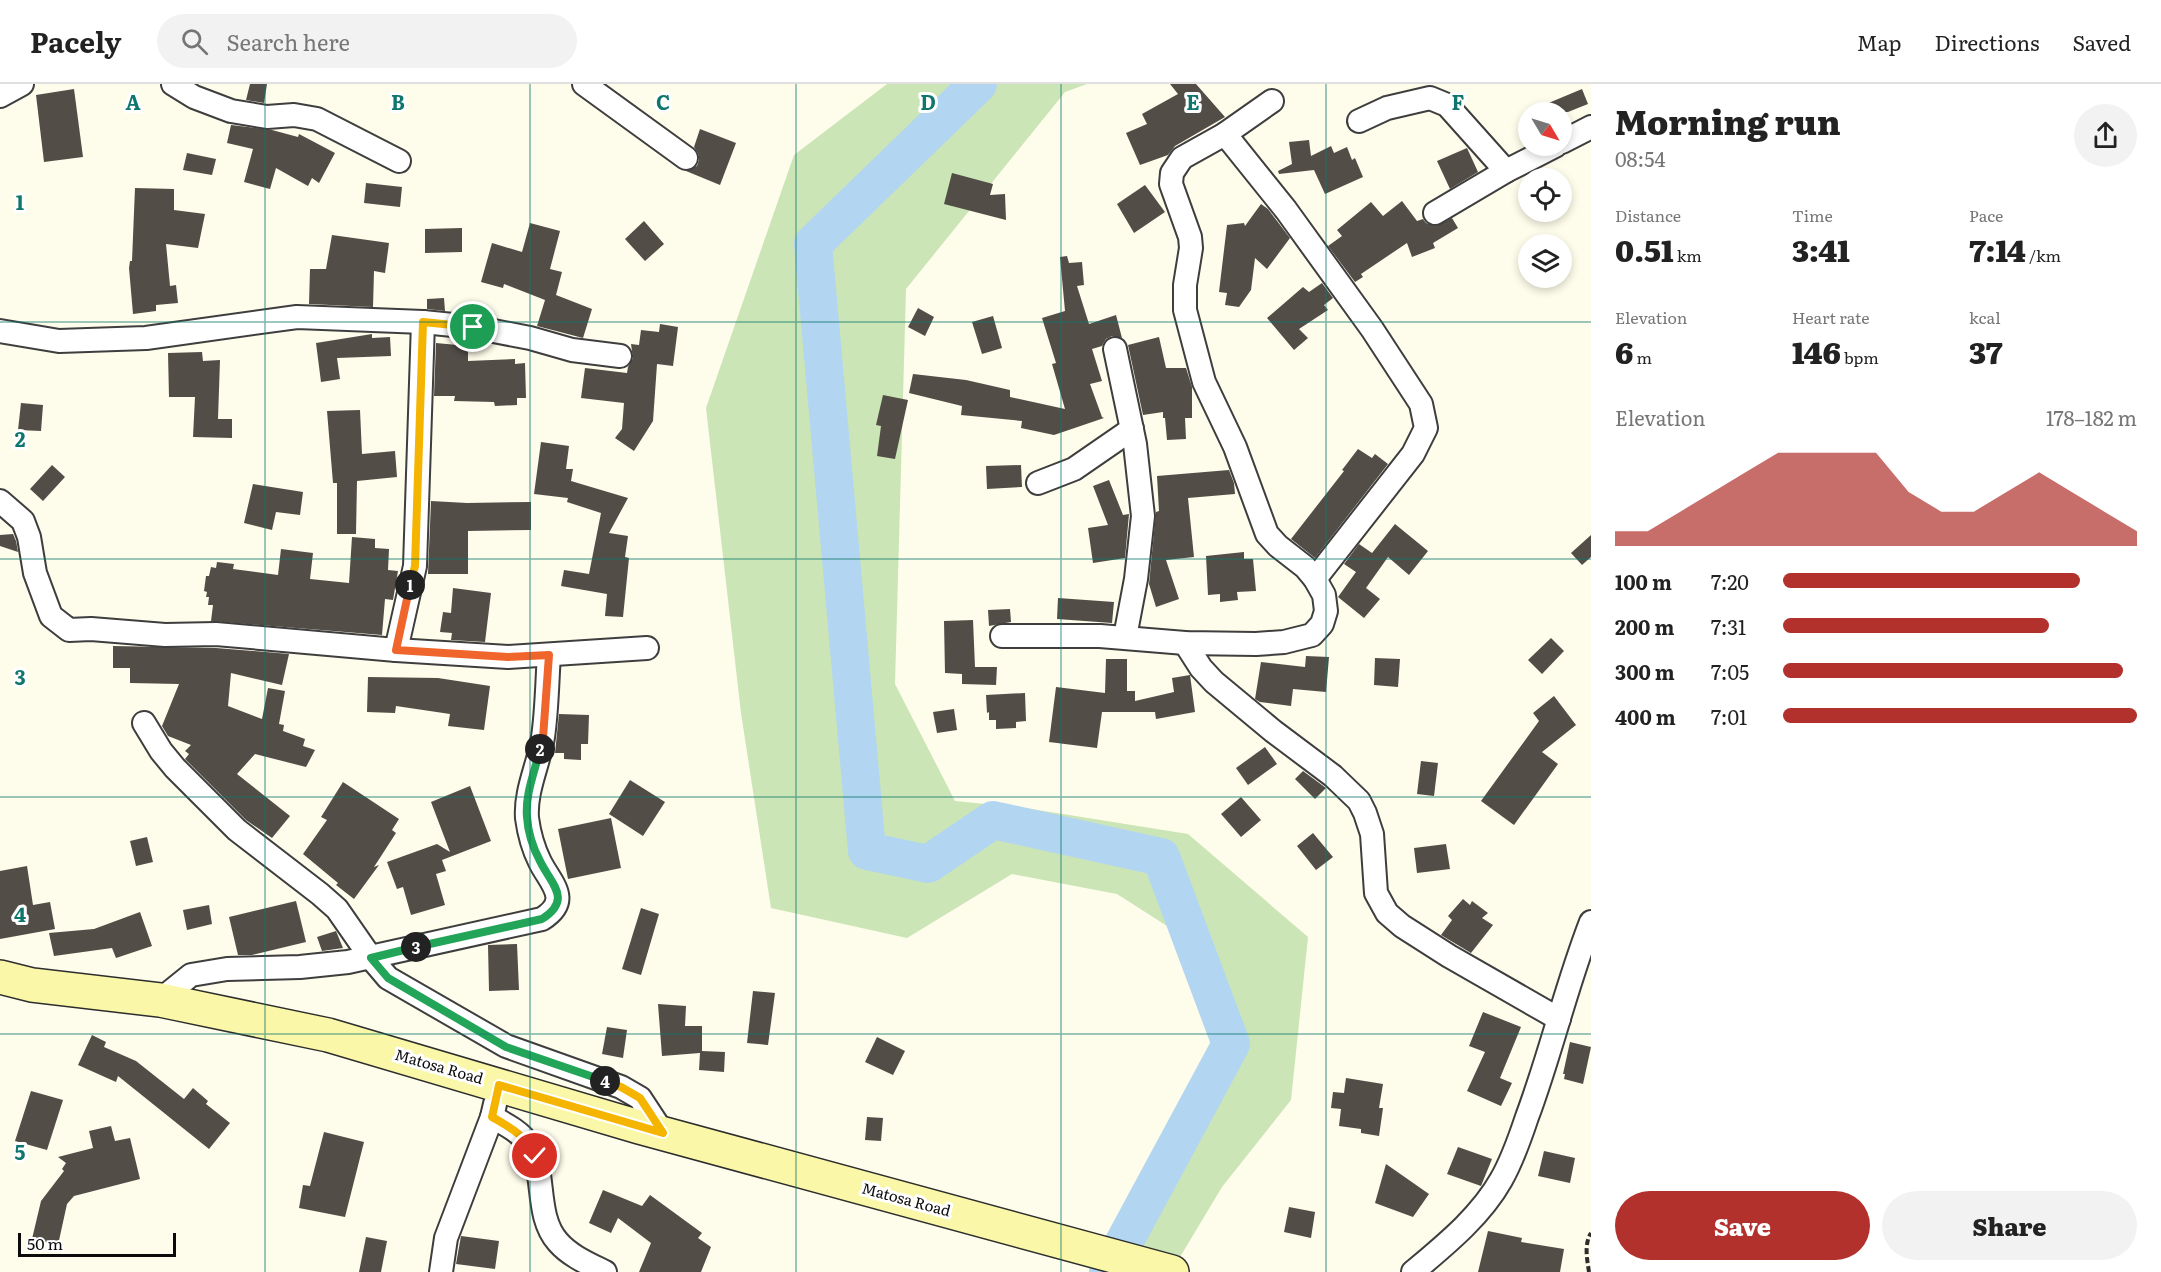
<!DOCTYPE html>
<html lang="en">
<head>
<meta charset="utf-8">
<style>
	:root { --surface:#fff; --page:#f2f2f2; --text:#222; --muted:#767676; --line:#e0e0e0; --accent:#b2312c }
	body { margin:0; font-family:Literata,serif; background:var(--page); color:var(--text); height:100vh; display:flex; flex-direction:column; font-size:22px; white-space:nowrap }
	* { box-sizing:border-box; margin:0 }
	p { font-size:20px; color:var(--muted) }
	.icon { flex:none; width:33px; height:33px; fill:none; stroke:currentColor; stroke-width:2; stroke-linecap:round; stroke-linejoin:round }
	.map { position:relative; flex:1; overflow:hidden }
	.drawer { display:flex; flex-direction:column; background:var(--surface); width:570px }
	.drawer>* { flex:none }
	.needle { width:39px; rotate:128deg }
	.fabs { position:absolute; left:1518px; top:18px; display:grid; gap:12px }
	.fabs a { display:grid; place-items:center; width:54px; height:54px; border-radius:50%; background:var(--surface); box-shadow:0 3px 9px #0003; font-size:30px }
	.scale { position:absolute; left:18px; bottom:15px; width:158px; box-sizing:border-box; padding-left:6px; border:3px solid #0b0b0b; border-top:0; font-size:16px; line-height:21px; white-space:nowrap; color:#0b0b0b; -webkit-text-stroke:4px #fff; paint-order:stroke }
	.pin { position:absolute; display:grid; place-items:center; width:51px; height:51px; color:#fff; margin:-26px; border:3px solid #fff; border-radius:50%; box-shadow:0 2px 6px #0007 }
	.km { position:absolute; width:30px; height:30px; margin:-15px; border-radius:50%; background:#222; color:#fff; font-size:16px; line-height:30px; text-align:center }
	.round { display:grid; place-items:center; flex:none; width:63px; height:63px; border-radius:32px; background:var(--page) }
	.headline { display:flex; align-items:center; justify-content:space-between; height:102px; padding:0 24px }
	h1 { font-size:33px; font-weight:800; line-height:45px }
	.stats { display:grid; grid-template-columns:repeat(3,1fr); gap:9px; height:102px; padding:6px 24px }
	.stats div { display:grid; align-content:center }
	.stats b { font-size:30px; font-weight:800 }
	.stats small { font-size:16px; font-weight:400 }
	.stats p { font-size:16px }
	.chart { height:168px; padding:12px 24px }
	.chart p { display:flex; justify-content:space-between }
	.chart svg { width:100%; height:108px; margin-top:6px; fill:var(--accent); opacity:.7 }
	.action { display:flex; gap:12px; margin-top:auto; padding:12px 24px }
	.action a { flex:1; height:69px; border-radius:36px; background:var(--accent); color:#fff; font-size:24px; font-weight:800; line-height:69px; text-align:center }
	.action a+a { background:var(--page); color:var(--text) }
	ul { padding:0 24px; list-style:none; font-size:20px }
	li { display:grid; grid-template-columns:96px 72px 1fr; align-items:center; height:45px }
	li i { height:15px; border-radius:8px; background:var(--accent) }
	header { display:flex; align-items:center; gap:36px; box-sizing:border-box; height:84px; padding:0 30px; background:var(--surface); border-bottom:2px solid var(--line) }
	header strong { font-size:28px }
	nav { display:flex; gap:33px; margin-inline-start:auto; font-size:21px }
	.search { width:420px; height:54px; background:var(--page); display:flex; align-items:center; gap:15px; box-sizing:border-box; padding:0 21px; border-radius:33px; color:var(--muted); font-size:22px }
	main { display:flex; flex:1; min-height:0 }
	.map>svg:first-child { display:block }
	.green { fill:#cbe5b6 }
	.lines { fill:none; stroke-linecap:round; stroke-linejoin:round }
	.river { stroke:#b2d5f2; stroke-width:38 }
	.building { fill:#534d48 }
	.street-casing { stroke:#3e3e3e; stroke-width:26 }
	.secondary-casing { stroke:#2d2d2d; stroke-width:36 }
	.path { stroke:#2d2d2d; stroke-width:4; stroke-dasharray:6 3; stroke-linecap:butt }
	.street { stroke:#fff; stroke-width:22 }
	.secondary { stroke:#faf8a8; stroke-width:33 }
	.split-1-casing { stroke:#fff; stroke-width:12 }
	.split-2-casing { stroke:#fff; stroke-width:12 }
	.split-3-casing { stroke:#fff; stroke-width:12 }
	.split-4-casing { stroke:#fff; stroke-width:12 }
	.split-5-casing { stroke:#fff; stroke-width:12 }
	.split-1 { stroke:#f5b400; stroke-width:8 }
	.split-2 { stroke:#f0652b; stroke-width:8 }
	.split-3 { stroke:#22a559; stroke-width:8 }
	.split-4 { stroke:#22a559; stroke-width:8 }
	.split-5 { stroke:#f5b400; stroke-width:8 }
	.grid { fill:none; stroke:#0f766e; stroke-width:1.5; stroke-opacity:0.55 }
	.labels { text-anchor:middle; stroke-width:6; stroke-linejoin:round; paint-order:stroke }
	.street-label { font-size:15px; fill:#0b0b0b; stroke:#fff }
	.grid-label { font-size:20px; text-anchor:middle; font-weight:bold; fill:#0f766e; stroke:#fff; stroke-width:6; stroke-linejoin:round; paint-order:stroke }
</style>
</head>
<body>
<header>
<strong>Pacely</strong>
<div class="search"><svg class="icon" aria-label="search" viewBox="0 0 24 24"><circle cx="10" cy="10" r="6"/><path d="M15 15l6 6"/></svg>Search here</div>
<nav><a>Map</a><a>Directions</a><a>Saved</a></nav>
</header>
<main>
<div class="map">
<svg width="1591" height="1188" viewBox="0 0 1591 1188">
	<rect width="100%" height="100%" fill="#fefcea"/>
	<path class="green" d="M887,0h200l-22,8 -159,197 -11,395 60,117 70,7 163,26 120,103 -17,163 -69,87 -51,85h-76l82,-110 49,-90 -48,-139 -61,-39 -105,-20 -105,64 -136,-30 -30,-195 -35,-305 88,-253z"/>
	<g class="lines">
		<path class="river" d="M978,0l-165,160 54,607 61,13 65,-44 168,37 70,187 -123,228"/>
	</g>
	<g class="building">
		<path d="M250,0h17l-3,19 -18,-3z"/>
		<path d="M1170,0h26l29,33 -50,29 -7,9 -28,10 -14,-32 21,-9 -5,-10 36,-20z"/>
		<path d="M74,5l9,68 -39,5 -8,-67z"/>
		<path d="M1582,5l6,15 -20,8h-41z"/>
		<path d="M231,41l41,5 26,7 1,-3 36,19 -16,30 -7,-5 -4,8 -32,-18 -6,21 -26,-7 9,-33 -26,-6z"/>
		<path d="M700,45l36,14 -16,42 -34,-14 11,-5 2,-6 -1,-7 -4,-6z"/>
		<path d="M1309,56l2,16 20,-10 3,7 13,-6 5,13 3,-2 8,19 -38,17 -11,-24 -35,4 -1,-3 14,-7 -3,-22z"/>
		<path d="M1467,64l11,24 -28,17 -13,-28z"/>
		<path d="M187,69l29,6 -4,16 -29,-5z"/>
		<path d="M952,89l41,11 -3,11 15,-1 1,26 -62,-16z"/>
		<path d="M366,99l36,4 -2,20 -36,-4z"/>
		<path d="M1145,101l20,27 -31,21 -17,-29z"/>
		<path d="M135,104l39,1v21l31,4 -7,34 -32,-4 4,42 6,-1 2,18 -22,2v6l-23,3 -4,-46 1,-7h2z"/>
		<path d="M1402,117l15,20 6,-2 3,4 10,3 16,-8 6,10 -25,15 2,5 -23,9 -5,-14 -46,31 2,3 -8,5 -27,-36 14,-10 -5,-6 34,-28 12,14z"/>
		<path d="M1261,120l7,5 22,29 -23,31 -12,-11 -4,32 -12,17 -14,-2 2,-12 -8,-1 8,-67 17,-2 1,3z"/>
		<path d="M644,137l20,23 -19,17 -20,-22z"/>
		<path d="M530,139l30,8 -10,38 12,3 -6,23 36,14 -9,29 -46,-12 8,-26 -41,-16 -1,4 -22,-6 11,-39 30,9z"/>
		<path d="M462,144v24l-37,1v-24z"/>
		<path d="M332,151l57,8 -4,30 -11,-2 -1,36 -64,-3 1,-35h16z"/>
		<path d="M1067,172l2,7 13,-1 2,23 -7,1 12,38 27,-9 6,23 -10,-2 -6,3 -4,7 -10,3 10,32 -12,3 12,33 2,1 -50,17 -33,-7 1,-7 -61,-6 1,-9 -53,-13 4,-19 53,6 44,10v7l55,12 -13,-45 4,-1 -14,-45 23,-7 -5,-54z"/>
		<path d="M1322,199l11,15 -9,7 4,5 -29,19 9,9 -14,12 -27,-32 36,-31 6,5z"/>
		<path d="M444,214l1,13 -18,-2v-10z"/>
		<path d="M918,224l16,9 -9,19 -17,-9z"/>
		<path d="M993,232l9,32 -20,6 -10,-32z"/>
		<path d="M660,240l18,3 -5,39 -16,-2 -4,57 -19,30 -19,-13 7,-9 2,-26 -43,-5 4,-30 42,5 1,-6 5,-9 -2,-14 8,1 2,-15 18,2z"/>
		<path d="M372,250v4l18,-1 1,19 -54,2 3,21 -19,3 -5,-39z"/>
		<path d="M1159,253l7,31h20l6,19v31h-7l1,21 -19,1 -2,-22h-2v-6l-20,3 -15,-70z"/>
		<path d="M436,259l32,3v15l47,-2v5l10,-1 1,35h-9v7l-22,1 -1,-4 -40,-1 1,-5h-21z"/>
		<path d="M202,268l1,9 17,-1 -2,59h14v19l-39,-1 2,-40h-26l-1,-44z"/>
		<path d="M883,311l25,5 -13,59 -18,-3 4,-30 -5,-1z"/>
		<path d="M21,319l22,2 -2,26 -23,-1z"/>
		<path d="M360,326l2,44 33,-3 2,26 -40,4 -1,53h-19v-51h-4l-6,-72z"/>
		<path d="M541,358l28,4 -3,23h7l-2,12 57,17 -19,35 19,3 -3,21 4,1 -6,59 -18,-1 2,-22 -46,-8 3,-16 25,4 12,-61 -34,-11 1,-4 -34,-4z"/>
		<path d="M1358,365l14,9 3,-4 13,10 -73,94 -24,-19 53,-68 -2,-1z"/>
		<path d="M52,381l13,12 -22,24 -13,-12z"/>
		<path d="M1021,381l1,22 -35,2 -1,-23z"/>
		<path d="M1229,386l5,13 1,11 -47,4 6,59 -28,3 13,39 -23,8 -7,-23 7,-72 3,-1 -2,-35z"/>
		<path d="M1109,396l14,35 6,-1 -4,44 -32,5 -5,-35 20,-3 -15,-39z"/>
		<path d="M253,400l50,8 -3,23 -24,-3 -4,18 -28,-7z"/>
		<path d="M431,417l36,2 64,-1v28l-63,1v43h-40z"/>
		<path d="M1395,440l33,27 -19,24 -21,-18 -22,31 14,11 -16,19 -26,-21 18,-25 -12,-8 15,-20 13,9z"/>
		<path d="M13,450l3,7 2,11 -18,-6v-11z"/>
		<path d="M1591,451v22l-9,8 -11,-12z"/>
		<path d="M352,453l23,2v9l14,1 -1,21 10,1 -5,29 -8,-1 -3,36 -171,-14 2,-16h-5l1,-8h-3l1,-5 -3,-1 2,-15h3l2,-9 5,1 1,-6 17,2 -1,5 45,6 3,-26 32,4 -3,26 39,4z"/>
		<path d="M1244,468v7h9l3,32 -19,1 1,8 -18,2v-8l-12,1 -2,-39z"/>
		<path d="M453,504l38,5 -6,49 -34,-2 1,-7 -12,-1 3,-20 8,1z"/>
		<path d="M1058,514l56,4 -2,21 -55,-4z"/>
		<path d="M1010,525l1,13 -22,4 -1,-16z"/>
		<path d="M973,536l2,47h22l-1,18 -34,-1v-10l-17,-1 -1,-52z"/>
		<path d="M1551,554l13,13 -22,23 -14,-14z"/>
		<path d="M113,562l103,2 73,6 -7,31 -51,-12 -3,33 34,13 6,-31 17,3 -6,33 5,1 -1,6 22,8 -2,7 12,4 -9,17 -51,-13 -18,20 53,42 -18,22 -26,-18 -61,-61 4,-5 -4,-3 6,-6 -23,-9 -6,-10 17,-42 -49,-1v-15h-17z"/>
		<path d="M1306,572l23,1 -3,35 -33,-3 -2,17 -31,-4 -5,-3 6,-37 44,5z"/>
		<path d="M1375,574l25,1 -2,28 -24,-2z"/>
		<path d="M1106,575h21v32h8v10l39,-9 -2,-14 18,-3 5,37 -39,7 -1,-7h-53l-5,36 -48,-6 7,-55 49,6z"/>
		<path d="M368,593l70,1 52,8 -6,44 -36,-4 2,-12 -54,-8 -1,7 -28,-1z"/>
		<path d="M1025,609l1,28 -10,1v6l-20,1v-9h-7v-8l-2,1 -1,-18z"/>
		<path d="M1554,612l22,29 -34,27 16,12 -44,61 -33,-24 58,-80 -6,-8z"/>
		<path d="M954,625l3,21 -20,3 -4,-21z"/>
		<path d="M559,630l30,1 -1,29h-7v16l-17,-1v-6h-9z"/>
		<path d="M1265,663l12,17 -29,21 -12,-17z"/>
		<path d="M1421,677l17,2 -4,33 -17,-2z"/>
		<path d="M1303,687l23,17 -11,11 -20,-20z"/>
		<path d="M630,696l35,22 -22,34 -34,-22z"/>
		<path d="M343,698l56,37 -7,11 4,3 -22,34 5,-2 -25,34 -18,-14 2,-2 -35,-29 24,-34 -6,-3z"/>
		<path d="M470,702l21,55 -49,19 4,11 -10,3 9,31 -34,10 -8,-28 -6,2 -10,-27 50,-18 13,8 -19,-50z"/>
		<path d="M1241,713l20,23 -20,17 -20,-23z"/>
		<path d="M611,734l10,50 -53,11 -10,-50z"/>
		<path d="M1313,749l20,24 -17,13 -19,-24z"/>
		<path d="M147,753l6,25 -17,4 -6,-25z"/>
		<path d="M1446,760l4,25 -33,4 -3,-25z"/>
		<path d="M27,782l6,39 17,-3 5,27 -55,10v-68z"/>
		<path d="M1463,815l7,6 2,-4 16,12 -6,5 11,7 -22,28 -30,-18 11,-15 -4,-4z"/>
		<path d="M296,817l10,41 -54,13h-14l-9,-38z"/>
		<path d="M209,821l3,19 -25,6 -4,-20z"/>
		<path d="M641,824l18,6 -18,61 -19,-6z"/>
		<path d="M140,828l12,34 -36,12 -4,-10 -58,8 -5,-23 45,-4z"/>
		<path d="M336,847l7,17 -21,3 -5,-14z"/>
		<path d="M517,860l2,46 -30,1 -1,-46z"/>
		<path d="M753,907l22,2 -7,52 -21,-2z"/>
		<path d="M658,920l28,2 -1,20h17v25l23,1 -1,20 -25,-2 1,-17 -38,3z"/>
		<path d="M1483,928l38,15 -21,51 12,5 -11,23 -34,-15 18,-39 -16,-6z"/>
		<path d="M607,943l20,3 -4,28 -21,-4z"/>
		<path d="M92,951l14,7 -2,5 32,14 48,38 9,-11 15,13 -2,3 24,19 -21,26 -91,-73 -2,6 -38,-17z"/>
		<path d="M877,953l28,14 -12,24 -28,-13z"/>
		<path d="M1570,958l21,5 -8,37 -19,-5 1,-5h-2z"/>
		<path d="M1346,994l37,6 -4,24h4l-4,28 -18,-3v-4l-22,-3 2,-17 -10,-1 2,-16 11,1z"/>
		<path d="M31,1007l32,9 -16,50 -32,-9z"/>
		<path d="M867,1033l16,1 -2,23 -16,-1z"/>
		<path d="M111,1042l4,15 15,-3 10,41 -66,17 -7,8 -9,41 -26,-6 9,-38 23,-30 -2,-2 4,-6 -8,-6 35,-9 -4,-17z"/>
		<path d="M324,1048l40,10 -19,75 -46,-9 4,-23 7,1z"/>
		<path d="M1458,1063l34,12 -11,27 -34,-12z"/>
		<path d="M1544,1067l31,7 -5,25 -32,-7z"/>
		<path d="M1386,1080l43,30 -16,23 -38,-14z"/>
		<path d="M603,1106l39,16 8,-11 52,38 -4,5 13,9 -10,25h-62l12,-29 -33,-25 -7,15 -22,-10z"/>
		<path d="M1289,1123l26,5 -4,26 -27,-6z"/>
		<path d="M1488,1147l34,7 -1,4 43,7 -4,23h-82z"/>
		<path d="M461,1152l38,5 -4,28 -39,-5z"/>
		<path d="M366,1153l21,4 -6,31h-22z"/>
	</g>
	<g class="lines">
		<defs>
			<g id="street">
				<path d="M173,0l21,13 37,14 36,6 27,-2 23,4 82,42"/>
				<path d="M584,0l102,74"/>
				<path d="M0,12l22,-12"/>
				<path d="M1359,37l28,-13 43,-10 17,7 59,66"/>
				<path d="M1225,50l61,76 86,119 49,75 5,24 -13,26 -98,125"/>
				<path d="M1562,58l29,-15"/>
				<path d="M1435,129l71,-42 49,-25"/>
				<path d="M0,247l59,10 87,-3 151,-21 126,5 50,5 57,11 42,12 48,6"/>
				<path d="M1115,265l20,95 8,72 -7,63 -11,58"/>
				<path d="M1038,399l36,-14 58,-40"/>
				<path d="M0,417l23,20 6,16 6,36 16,43 18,14 22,-1 74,6 51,-1 180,16 112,7 139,-9"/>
				<path d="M1002,552h98l85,7 71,1 28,-2 28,-7 10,-11 4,-13 -2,-16 -9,-16 -10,-12 -27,-21 -11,-12 -32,-87 -31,-65 -19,-72v-25l6,-37 -1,-11 -19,-53 1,-11 10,-15 43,-24 47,-33"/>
				<path d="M1185,559l16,25 13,14 59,49 60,45 26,25 6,12 7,21 4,59 11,20 15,13 47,30 110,63"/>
				<path d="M396,566l19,-84 8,-244"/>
				<path d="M144,639l17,28 14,17 62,62 83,64 17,15 34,49 17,20 118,68 115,41 19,11 23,35"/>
				<path d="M160,916l31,-25 36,-6 73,-2 48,-5 194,-43c30,-19 9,-35 -2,-57 -7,-14 -11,-29 -13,-44 -2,-28 12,-54 16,-81 4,-27 4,-55 6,-82"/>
				<path d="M492,1033c13,7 29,15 37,28 18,26 5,70 29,97 12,14 31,22 47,30"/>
				<path d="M441,1188l5,-34 46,-121 3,-13"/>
				<path d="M1413,1188c32,-27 67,-55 88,-92 11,-19 19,-42 26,-63 24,-64 39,-131 64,-195"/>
			</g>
			<path id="secondary" d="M0,893l32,8 128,15 168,35 311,92 533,145"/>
		</defs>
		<use href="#street" class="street-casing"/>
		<use href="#secondary" class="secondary-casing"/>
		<path class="path" d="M1589,1188c-2,-13 -5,-28 2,-39"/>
		<use href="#street" class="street"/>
		<use href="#secondary" class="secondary"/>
	</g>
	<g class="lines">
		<defs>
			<path id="split-1" d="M410,501l5,-19 8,-244 50,5"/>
			<path id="split-2" d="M410,501l-14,65 112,7 41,-2 -6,83 -3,11"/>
			<path id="split-3" d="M416,863l126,-28c31,-20 9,-35 -2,-58 -7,-13 -12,-29 -13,-44 -2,-23 8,-46 13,-68"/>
			<path id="split-4" d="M416,863l-45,11 17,20 118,69 99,34"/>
			<path id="split-5" d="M535,1072c-10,-21 -24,-28 -43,-39l7,-32 164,48 -23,-35 -19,-11 -16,-6"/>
		</defs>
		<use href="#split-1" class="split-1-casing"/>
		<use href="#split-2" class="split-2-casing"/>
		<use href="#split-3" class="split-3-casing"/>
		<use href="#split-4" class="split-4-casing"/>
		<use href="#split-5" class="split-5-casing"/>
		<use href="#split-1" class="split-1"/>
		<use href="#split-2" class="split-2"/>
		<use href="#split-3" class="split-3"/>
		<use href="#split-4" class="split-4"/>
		<use href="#split-5" class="split-5"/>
	</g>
	<path class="grid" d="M265,0v1188M530,0v1188M796,0v1188M1061,0v1188M1326,0v1188M0,238h1591M0,475h1591M0,713h1591M0,950h1591"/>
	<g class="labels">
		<g class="street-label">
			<text transform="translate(439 983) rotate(16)" y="5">Matosa Road</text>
			<text transform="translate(906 1116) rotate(15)" y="5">Matosa Road</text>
		</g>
	</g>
	<g class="grid-label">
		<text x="133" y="26">A</text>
		<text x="398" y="26">B</text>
		<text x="663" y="26">C</text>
		<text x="928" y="26">D</text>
		<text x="1193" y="26">E</text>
		<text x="1458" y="26">F</text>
		<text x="20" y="126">1</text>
		<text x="20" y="363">2</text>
		<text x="20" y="601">3</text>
		<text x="20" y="838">4</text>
		<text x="20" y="1076">5</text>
	</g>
</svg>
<div class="fabs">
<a><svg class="needle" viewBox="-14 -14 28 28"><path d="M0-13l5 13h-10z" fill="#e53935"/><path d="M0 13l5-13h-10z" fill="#767676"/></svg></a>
<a><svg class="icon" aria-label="locate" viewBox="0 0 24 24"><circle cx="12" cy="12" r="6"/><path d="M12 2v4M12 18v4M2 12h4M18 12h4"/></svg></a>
<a><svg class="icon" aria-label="layers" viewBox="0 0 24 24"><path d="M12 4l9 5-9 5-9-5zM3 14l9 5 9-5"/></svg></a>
</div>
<div class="scale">50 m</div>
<div class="pin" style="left:473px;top:243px;background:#1e9e55"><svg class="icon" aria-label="arrive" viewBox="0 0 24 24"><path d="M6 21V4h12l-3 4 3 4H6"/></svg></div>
<div class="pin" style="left:535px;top:1072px;background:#d93025"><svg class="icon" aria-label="check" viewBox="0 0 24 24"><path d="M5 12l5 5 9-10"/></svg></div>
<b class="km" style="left:410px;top:501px">1</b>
<b class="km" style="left:540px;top:665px">2</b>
<b class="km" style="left:416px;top:863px">3</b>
<b class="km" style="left:605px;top:997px">4</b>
</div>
<section class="drawer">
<div class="headline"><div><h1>Morning run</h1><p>08:54</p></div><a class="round"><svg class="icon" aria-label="share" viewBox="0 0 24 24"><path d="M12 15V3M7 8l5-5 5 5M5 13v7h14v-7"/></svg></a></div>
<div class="stats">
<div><p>Distance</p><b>0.51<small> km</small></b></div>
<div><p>Time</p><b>3:41</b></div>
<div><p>Pace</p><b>7:14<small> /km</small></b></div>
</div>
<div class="stats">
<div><p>Elevation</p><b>6<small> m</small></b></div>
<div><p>Heart rate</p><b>146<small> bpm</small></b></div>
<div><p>kcal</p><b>37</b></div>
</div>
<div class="chart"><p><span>Elevation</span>178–182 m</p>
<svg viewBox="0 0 160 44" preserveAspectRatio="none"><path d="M0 44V38L10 38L20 30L30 22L40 14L50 6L60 6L70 6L80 6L90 22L100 30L110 30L120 22L130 14L140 22L150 30L160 38V44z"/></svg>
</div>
<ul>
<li><b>100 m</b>7:20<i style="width:84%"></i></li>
<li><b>200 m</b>7:31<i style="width:75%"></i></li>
<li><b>300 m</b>7:05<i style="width:96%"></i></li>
<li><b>400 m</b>7:01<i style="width:100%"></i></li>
</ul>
<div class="action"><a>Save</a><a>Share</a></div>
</section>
</main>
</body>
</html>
